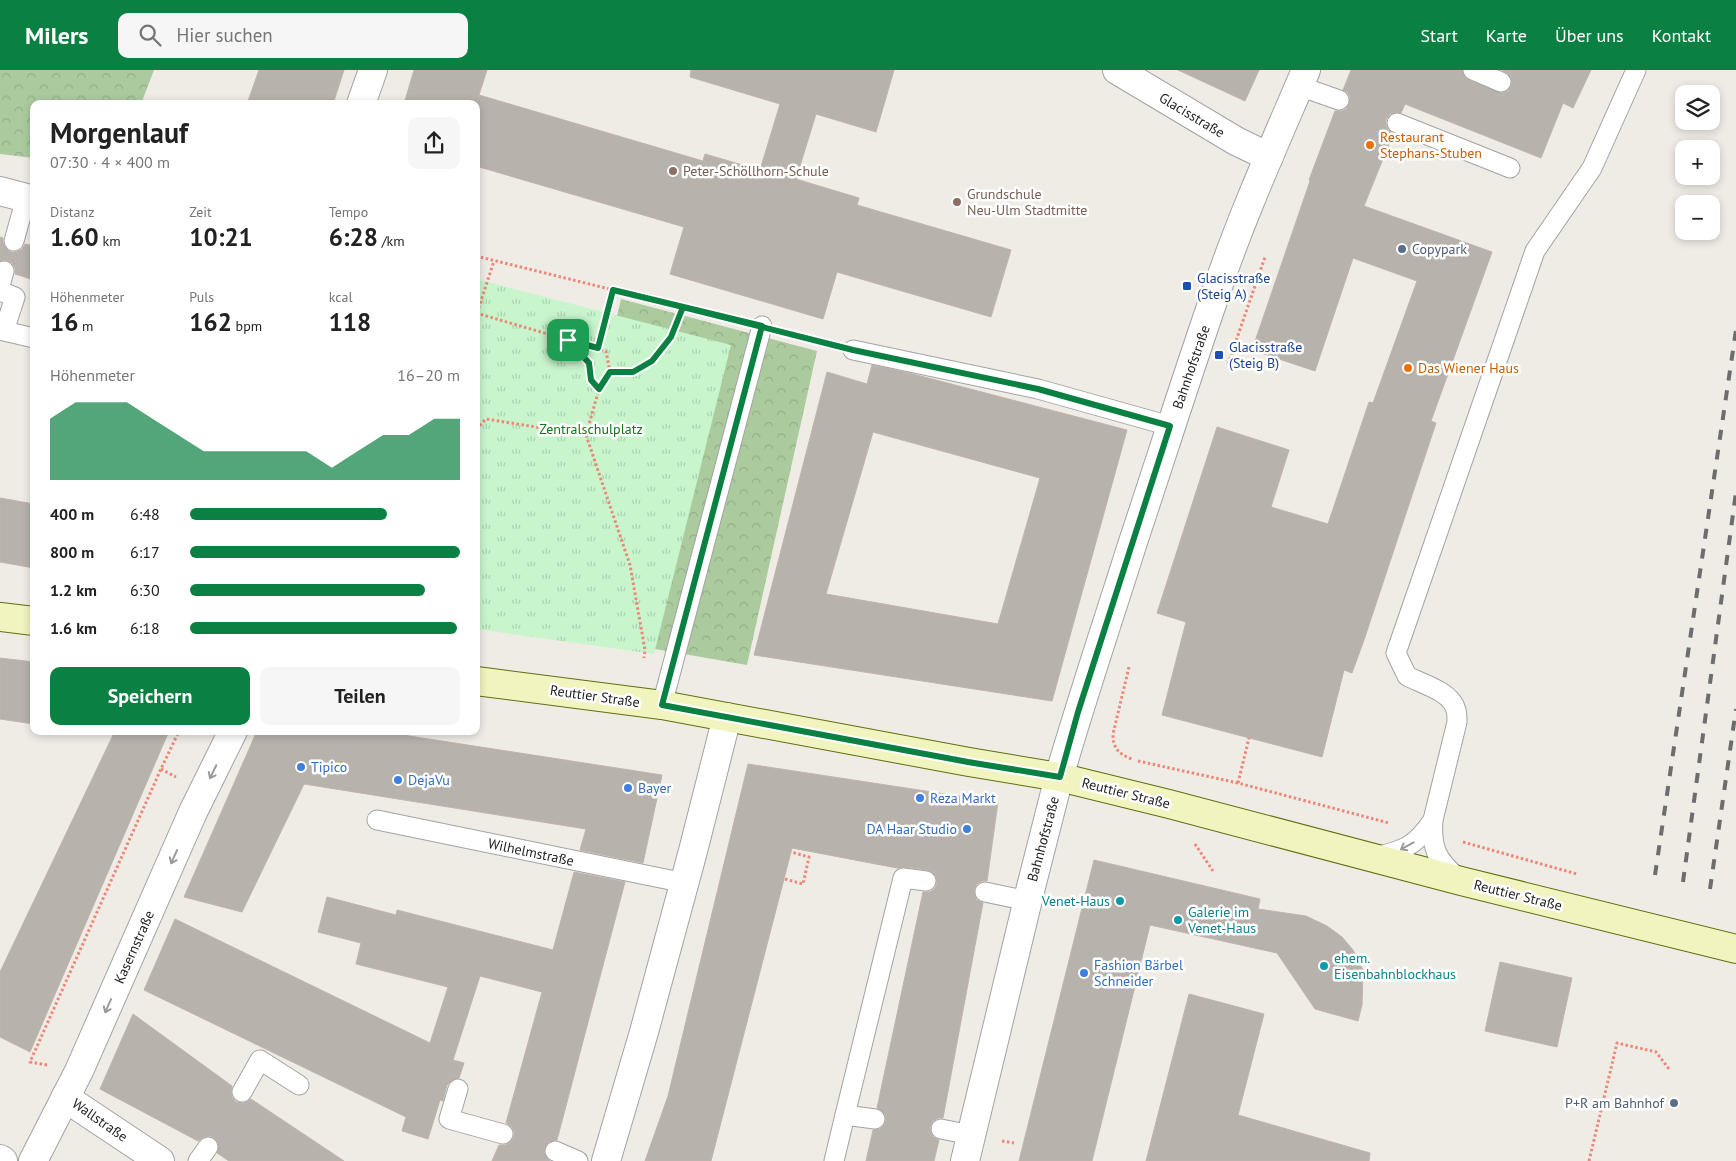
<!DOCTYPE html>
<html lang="de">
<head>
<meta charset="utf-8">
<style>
	:root { --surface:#fff; --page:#f6f6f6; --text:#222; --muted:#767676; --accent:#0b8043 }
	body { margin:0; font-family:"PT Sans",sans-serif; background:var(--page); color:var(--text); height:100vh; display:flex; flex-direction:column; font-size:19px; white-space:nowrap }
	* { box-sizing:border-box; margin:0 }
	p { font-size:16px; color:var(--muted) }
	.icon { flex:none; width:28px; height:28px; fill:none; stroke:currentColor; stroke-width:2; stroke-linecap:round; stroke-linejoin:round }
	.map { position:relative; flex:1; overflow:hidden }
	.details { position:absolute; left:30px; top:30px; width:450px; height:635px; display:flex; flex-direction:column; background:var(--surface); border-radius:10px; box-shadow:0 2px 8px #0003 }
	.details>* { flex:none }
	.fabs { position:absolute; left:1675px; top:15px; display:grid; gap:10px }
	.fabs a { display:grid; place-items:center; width:45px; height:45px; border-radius:10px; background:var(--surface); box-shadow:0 2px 8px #0003; font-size:25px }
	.pin { position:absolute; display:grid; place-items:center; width:42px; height:42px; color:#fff; margin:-21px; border-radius:10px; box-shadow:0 2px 8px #0006 }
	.round { display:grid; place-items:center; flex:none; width:52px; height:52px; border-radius:10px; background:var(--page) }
	.summary { display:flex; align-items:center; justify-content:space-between; height:85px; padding:0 20px }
	h1 { font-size:28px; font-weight:600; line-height:38px }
	.figures { display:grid; grid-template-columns:repeat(3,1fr); gap:8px; height:85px; padding:5px 20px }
	.figures div { display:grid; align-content:center }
	.figures b { font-size:25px; font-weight:600 }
	.figures small { font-size:14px; font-weight:400 }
	.figures p { font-size:14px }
	.chart { height:140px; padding:10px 20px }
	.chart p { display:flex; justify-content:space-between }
	.chart svg { width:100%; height:90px; margin-top:5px; fill:var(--accent); opacity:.7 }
	.button { display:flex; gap:10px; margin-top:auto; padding:10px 20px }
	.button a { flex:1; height:58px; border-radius:10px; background:var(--accent); color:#fff; font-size:20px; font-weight:600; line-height:58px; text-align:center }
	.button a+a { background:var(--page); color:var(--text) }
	ul { padding:0 20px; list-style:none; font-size:16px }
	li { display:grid; grid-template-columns:80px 60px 1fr; align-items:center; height:38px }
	li i { height:12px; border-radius:6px; background:var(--accent) }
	header { display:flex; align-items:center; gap:30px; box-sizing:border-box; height:70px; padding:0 25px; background:var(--accent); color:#fff }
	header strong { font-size:24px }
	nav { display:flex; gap:28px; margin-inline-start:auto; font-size:18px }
	.search { width:350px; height:45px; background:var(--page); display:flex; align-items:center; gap:12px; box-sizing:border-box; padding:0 18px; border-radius:10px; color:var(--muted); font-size:19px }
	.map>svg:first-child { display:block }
	.forest { fill:url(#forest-crowns) }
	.park { fill:url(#park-tufts) }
	.building { fill:#b8b2ac; stroke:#c0b4aa; fill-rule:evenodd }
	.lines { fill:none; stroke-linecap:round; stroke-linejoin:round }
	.service-casing { stroke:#a3a3a3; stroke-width:21 }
	.minor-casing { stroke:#a3a3a3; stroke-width:30 }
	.tertiary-casing { stroke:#a3a3a3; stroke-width:30 }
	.secondary-casing { stroke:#626e0f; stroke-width:30 }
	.path { stroke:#ee8679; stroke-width:3; stroke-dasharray:2.5 2.5; stroke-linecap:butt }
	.service { stroke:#fff; stroke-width:19 }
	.minor { stroke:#fff; stroke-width:28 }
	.tertiary { stroke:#fff; stroke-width:28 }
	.secondary { stroke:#f1f4bf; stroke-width:28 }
	.rail { stroke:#6d6d6d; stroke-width:4; stroke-dasharray:10 10; stroke-linecap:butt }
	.oneway { stroke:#9a9a9a }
	.route-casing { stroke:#fff; stroke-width:10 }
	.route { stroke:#0b8043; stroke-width:6 }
	.food-dot { fill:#e8710a; stroke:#fff; stroke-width:2 }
	.education-dot { fill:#8d6e63; stroke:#fff; stroke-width:2 }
	.service-dot { fill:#5c6f8a; stroke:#fff; stroke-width:2 }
	.transit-dot { fill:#1a4fb4; stroke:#fff; stroke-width:2 }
	.shop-dot { fill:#3f7fe0; stroke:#fff; stroke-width:2 }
	.culture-dot { fill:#0f9aa8; stroke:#fff; stroke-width:2 }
	.labels { text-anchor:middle; stroke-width:5; stroke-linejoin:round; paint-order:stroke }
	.street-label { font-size:14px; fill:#1f1f1f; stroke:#fff }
	.food-label { font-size:14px; fill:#c56008; stroke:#fff; text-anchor:start }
	.education-label { font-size:14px; fill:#785e54; stroke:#fff; text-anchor:start }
	.service-label { font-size:14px; fill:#4e5e75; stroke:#fff; text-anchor:start }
	.transit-label { font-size:14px; fill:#164399; stroke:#fff; text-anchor:start }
	.park-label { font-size:14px; fill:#15751f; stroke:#fff }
	.shop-label { font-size:14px; fill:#366cbe; stroke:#fff; text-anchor:start }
	.culture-label { font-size:14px; fill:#0d838f; stroke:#fff; text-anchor:start }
</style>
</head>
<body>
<header>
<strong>Milers</strong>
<div class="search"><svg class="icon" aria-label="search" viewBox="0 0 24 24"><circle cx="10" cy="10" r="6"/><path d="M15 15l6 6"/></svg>Hier suchen</div>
<nav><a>Start</a><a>Karte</a><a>Über uns</a><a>Kontakt</a></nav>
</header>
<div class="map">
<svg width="1736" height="1091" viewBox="0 0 1736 1091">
	<defs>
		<pattern id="forest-crowns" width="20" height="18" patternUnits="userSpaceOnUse" patternTransform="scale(1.25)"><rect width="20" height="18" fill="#abcb9f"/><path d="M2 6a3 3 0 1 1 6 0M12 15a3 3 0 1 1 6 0" fill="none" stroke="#93ae88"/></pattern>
		<pattern id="park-tufts" width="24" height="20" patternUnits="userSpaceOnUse" patternTransform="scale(1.25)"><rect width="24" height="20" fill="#c8f5cc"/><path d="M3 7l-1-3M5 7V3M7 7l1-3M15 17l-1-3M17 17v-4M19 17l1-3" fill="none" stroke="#abd2af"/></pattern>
	</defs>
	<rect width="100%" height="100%" fill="#efece6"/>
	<g class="forest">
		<path d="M0,0h154l-13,34h-107v54l-34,-4z"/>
		<path d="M621,229l196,52 -70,314 -271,-47v-171l107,15z"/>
	</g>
	<path class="park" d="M476,209l255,66 -77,309 -178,-25z"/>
	<g class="building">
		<path d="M259,0h85l-11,34h-86z"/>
		<path d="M414,0h73l-8,25 224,66 2,-7 55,16 20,-66 -90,-27 1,-7h203l-18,62 -60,-18 -20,65 63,19 -2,7 154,45 -20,67 -154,-45 -14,47 -153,-45 14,-47 -208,-61v-62h-72z"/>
		<path d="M1178,0h81l-14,31z"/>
		<path d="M1351,0h111l2,6 5,4 33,13 6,-2 3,-5 1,-5 -2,-6 -8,-5h89l-18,38 -10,-5 -22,55 -136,-54 -4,9 -5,-1 -6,2 -4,5v6l2,5 5,4 -29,72 128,46 -61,169 5,2 -72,217 -12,33 -8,-3 -22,87 -160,-42 24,-93 -29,-9 60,-186 72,23 -18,57 57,17 41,-122 4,1 44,-122 -64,-23 -38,113 -63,-21 58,-169 -1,-1 26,-69h7l4,-2 3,-5 1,-7 -3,-5 -4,-2z"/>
		<path d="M0,167l3,1v5l3,5 5,4h6l5,-3 3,-5 9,2v34l-19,-6v-6l-3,-5 -6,-3 -6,1z"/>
		<path d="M872,295l41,9 214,56 -75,271 -298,-46 73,-283 40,12zM873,362l167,46 -42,146 -172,-30z"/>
		<path d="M0,428l34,6v64l-34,-6z"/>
		<path d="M0,588l34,4v62l-34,-5z"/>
		<path d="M115,661h54l-139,321 -30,-15v-65z"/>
		<path d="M257,661h120l285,44 -19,88 -63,-13 6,-21 -282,-45 -62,128 -58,-15z"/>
		<path d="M748,694l250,38 -11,79h-5l-5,3 -3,6 1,6 2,4 6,3 -40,215h-5l-5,3 -3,6 1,6 2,4 6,3 -5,21h-68l7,-31 7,-1 4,-4 2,-4 -1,-7 -8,-6 46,-216h7l5,-4 2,-5 -1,-7 -4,-4 -5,-2 -23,-3 -7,1 -105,-20 -81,313h-66l23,-65z"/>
		<path d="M1094,790l166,39 -2,10 48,7 21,10 15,11 11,13 10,20 -1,35 -4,16 -43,-12 -38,-56 -127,-28 -58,236h-73z"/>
		<path d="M574,802l51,10 -68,258 -8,2 -4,5 -1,6 6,8h-58l7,-16h7l4,-3 4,-5v-6l-3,-5 -5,-3 36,-131 -62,-16 -27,84 11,3 -5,15 -8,3 -4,4 -4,16 -3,-1 -12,39 -26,-8 4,-14 -262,-127 31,-71 255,124 18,-56 -92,-23 5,-21 -43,-11 9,-35 69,18 1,-5 156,40z"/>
		<path d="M1500,892l72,16 -15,69 -72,-16z"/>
		<path d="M1189,924l75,20 -26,101 132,38 -1,8h-223z"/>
		<path d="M133,944l99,72 -1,7 1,4 4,5 7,1 8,-4 93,62h-115l-12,-8 1,-10 -4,-5 -4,-2 -6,1 -6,4 -98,-52z"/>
	</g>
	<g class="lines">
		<defs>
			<g id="service">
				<path d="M1473,0l28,12"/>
				<path d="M1299,16l40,14"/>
				<path d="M1397,53l113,45"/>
				<path d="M14,171l12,-43"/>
				<path d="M0,216l4,-15"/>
				<path d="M0,221l15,6 -11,34 30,7"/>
				<path d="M853,280l185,39 132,37"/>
				<path d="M662,635l100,-379"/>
				<path d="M377,750l308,63"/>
				<path d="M1375,787c29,-7 40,-10 58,-37"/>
				<path d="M1458,808c-21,-18 -27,-29 -25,-58l24,-98c0,-4 0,-9 -1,-12 -5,-19 -34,-26 -49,-34l-11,-23 139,-402 57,-83 44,-98"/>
				<path d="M985,822l43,9"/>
				<path d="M458,1019l-9,30 54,15"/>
				<path d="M242,1022l18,-32 39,25"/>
				<path d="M845,1045l58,-237 23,3"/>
				<path d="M941,1059l30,6"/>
				<path d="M555,1081l23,10"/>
				<path d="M198,1091l10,-14"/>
				<path d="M834,1091l11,-46 30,4"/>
			</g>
			<g id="minor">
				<path d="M1117,0l119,71 33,16"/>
				<path d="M361,34l12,-34"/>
				<path d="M0,121l34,9"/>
				<path d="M1059,707c23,-79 49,-156 74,-235 27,-81 53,-163 81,-244 26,-78 60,-153 92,-228"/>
				<path d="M66,1026l10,9 84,56"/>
				<path d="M0,1089l3,2"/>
				<path d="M33,1091l46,-90 114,-259 40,-81"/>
				<path d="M606,1091l38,-129 49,-181 34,-134"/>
			</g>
			<path id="tertiary" d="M965,1091l66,-274 28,-110"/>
			<g id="secondary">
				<path d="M0,547l34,4"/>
				<path d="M476,611l186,24 307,57 90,15 110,27 292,77 275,68"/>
			</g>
		</defs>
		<use href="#service" class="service-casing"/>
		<use href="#minor" class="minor-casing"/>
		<use href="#tertiary" class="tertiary-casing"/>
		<use href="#secondary" class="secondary-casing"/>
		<g class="path">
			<path d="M476,186l259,64"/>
			<path d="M476,243l130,38 4,21 -11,17 -13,46 44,130 15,85 -1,8"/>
			<path d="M477,243l17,-52"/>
			<path d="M788,263l39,10"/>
			<path d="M569,270l20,23 2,17 8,9"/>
			<path d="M598,279l15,-59"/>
			<path d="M1228,294l37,-107"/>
			<path d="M610,302h23l19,-11 19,-24 12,-30"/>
			<path d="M476,359l10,-10 100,16"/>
			<path d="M1129,597l-16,67c0,14 5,20 19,25"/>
			<path d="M1138,691l100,22 151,40"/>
			<path d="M161,699l15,8"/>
			<path d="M1238,713l11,-45"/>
			<path d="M1463,772l114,32"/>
			<path d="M1195,774l18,27"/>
			<path d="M785,809l18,5 6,-27 -18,-5"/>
			<path d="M47,995l-17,-3 131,-293 18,-38"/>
			<path d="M1002,1071l12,2"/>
			<path d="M1589,1091l28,-118 39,9 13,17"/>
		</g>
		<use href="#service" class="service"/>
		<use href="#minor" class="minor"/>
		<use href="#tertiary" class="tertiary"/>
		<use href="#secondary" class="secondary"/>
		<g class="rail">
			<path d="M1655,805l81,-545"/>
			<path d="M1683,812l53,-390"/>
			<path d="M1710,819l26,-180"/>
		</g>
	</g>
	<defs><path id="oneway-shaft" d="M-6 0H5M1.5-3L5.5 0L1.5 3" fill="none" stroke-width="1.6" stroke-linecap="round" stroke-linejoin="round" transform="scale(1.25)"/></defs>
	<g class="oneway">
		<use href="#oneway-shaft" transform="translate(213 702) rotate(116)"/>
		<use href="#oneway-shaft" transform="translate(1407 776) rotate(151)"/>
		<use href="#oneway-shaft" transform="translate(174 787) rotate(114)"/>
		<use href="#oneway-shaft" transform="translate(108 936) rotate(114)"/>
	</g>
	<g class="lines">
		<defs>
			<path id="route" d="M568,270l30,8 15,-58c50,12 99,24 149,36l-100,379 306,57 92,15 18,-65 92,-286 -132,-37 -185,-39 -170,-43 -12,30 -19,24 -19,11h-23l-11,17 -8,-9 -2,-17 -21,-23"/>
		</defs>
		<use href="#route" class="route-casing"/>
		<use href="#route" class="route"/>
	</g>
	<g class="food-dot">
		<circle cx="1370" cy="75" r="5"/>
		<circle cx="1408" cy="298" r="5"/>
	</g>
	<g class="education-dot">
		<circle cx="673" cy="101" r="5"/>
		<circle cx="957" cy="132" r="5"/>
	</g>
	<g class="service-dot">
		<circle cx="1402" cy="179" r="5"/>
		<circle cx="1674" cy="1033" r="5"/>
	</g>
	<g class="transit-dot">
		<rect x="1182" y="211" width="10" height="10" rx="2.5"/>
		<rect x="1214" y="280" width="10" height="10" rx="2.5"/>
	</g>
	<g class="shop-dot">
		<circle cx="301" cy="697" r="5"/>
		<circle cx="398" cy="710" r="5"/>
		<circle cx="628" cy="718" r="5"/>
		<circle cx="920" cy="728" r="5"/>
		<circle cx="967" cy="759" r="5"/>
		<circle cx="1084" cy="903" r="5"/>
	</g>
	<g class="culture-dot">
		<circle cx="1120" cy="831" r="5"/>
		<circle cx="1178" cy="850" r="5"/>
		<circle cx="1324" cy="896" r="5"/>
	</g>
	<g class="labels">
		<g class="street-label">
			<text transform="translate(1192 45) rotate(31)" y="5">Glacisstraße</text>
			<text transform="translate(1191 297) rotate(-71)" y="5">Bahnhofstraße</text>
			<text transform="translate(595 626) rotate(8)" y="5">Reuttier Straße</text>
			<text transform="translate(1126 723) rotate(14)" y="5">Reuttier Straße</text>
			<text transform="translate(1043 769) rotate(-75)" y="5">Bahnhofstraße</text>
			<text transform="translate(531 782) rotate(12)" y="5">Wilhelmstraße</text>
			<text transform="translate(1518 825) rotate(14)" y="5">Reuttier Straße</text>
			<text transform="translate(134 877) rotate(-66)" y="5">Kasernstraße</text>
			<text transform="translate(100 1050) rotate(35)" y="5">Wallstraße</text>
		</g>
		<g class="food-label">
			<text x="1380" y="72">Restaurant<tspan x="1380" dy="16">Stephans-Stuben</tspan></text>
			<text x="1418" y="303">Das Wiener Haus</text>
		</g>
		<g class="education-label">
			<text x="683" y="106">Peter-Schöllhorn-Schule</text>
			<text x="967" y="129">Grundschule<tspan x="967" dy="16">Neu-Ulm Stadtmitte</tspan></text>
		</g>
		<g class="service-label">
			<text x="1412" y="184">Copypark</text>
			<text x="1664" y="1038" text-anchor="end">P+R am Bahnhof</text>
		</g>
		<g class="transit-label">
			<text x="1197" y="213">Glacisstraße<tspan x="1197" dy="16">(Steig A)</tspan></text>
			<text x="1229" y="282">Glacisstraße<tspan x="1229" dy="16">(Steig B)</tspan></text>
		</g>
		<g class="park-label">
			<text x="591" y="364">Zentralschulplatz</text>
		</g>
		<g class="shop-label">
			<text x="311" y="702">Tipico</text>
			<text x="408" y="715">DejaVu</text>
			<text x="638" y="723">Bayer</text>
			<text x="930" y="733">Reza Markt</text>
			<text x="957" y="764" text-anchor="end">DA Haar Studio</text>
			<text x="1094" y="900">Fashion Bärbel<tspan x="1094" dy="16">Schneider</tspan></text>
		</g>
		<g class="culture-label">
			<text x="1110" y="836" text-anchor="end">Venet-Haus</text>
			<text x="1188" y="847">Galerie im<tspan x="1188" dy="16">Venet-Haus</tspan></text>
			<text x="1334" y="893">ehem.<tspan x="1334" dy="16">Eisenbahnblockhaus</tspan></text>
		</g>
	</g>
</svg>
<div class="fabs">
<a><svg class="icon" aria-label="layers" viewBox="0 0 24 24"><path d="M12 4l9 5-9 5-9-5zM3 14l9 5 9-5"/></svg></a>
<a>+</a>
<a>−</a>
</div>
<div class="pin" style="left:568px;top:270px;background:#1e9e55"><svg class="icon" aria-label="arrive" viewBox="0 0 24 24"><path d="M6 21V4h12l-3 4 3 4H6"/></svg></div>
<section class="details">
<div class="summary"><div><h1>Morgenlauf</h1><p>07:30 · 4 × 400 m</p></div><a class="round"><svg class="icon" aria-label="share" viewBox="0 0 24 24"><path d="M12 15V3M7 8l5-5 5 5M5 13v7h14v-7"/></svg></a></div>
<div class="figures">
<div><p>Distanz</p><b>1.60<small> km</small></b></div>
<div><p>Zeit</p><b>10:21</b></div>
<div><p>Tempo</p><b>6:28<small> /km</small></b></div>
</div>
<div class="figures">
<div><p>Höhenmeter</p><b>16<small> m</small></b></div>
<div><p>Puls</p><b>162<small> bpm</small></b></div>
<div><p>kcal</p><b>118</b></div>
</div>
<div class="chart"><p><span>Höhenmeter</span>16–20 m</p>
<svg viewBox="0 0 160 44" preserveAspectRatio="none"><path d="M0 44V14L10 6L20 6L30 6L40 14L50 22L60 30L70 30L80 30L90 30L100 30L110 38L120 30L130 22L140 22L150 14L160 14V44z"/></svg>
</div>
<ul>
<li><b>400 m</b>6:48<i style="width:73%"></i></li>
<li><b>800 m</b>6:17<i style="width:100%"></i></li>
<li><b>1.2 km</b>6:30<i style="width:87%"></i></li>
<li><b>1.6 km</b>6:18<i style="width:99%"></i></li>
</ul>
<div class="button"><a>Speichern</a><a>Teilen</a></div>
</section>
</div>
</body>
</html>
